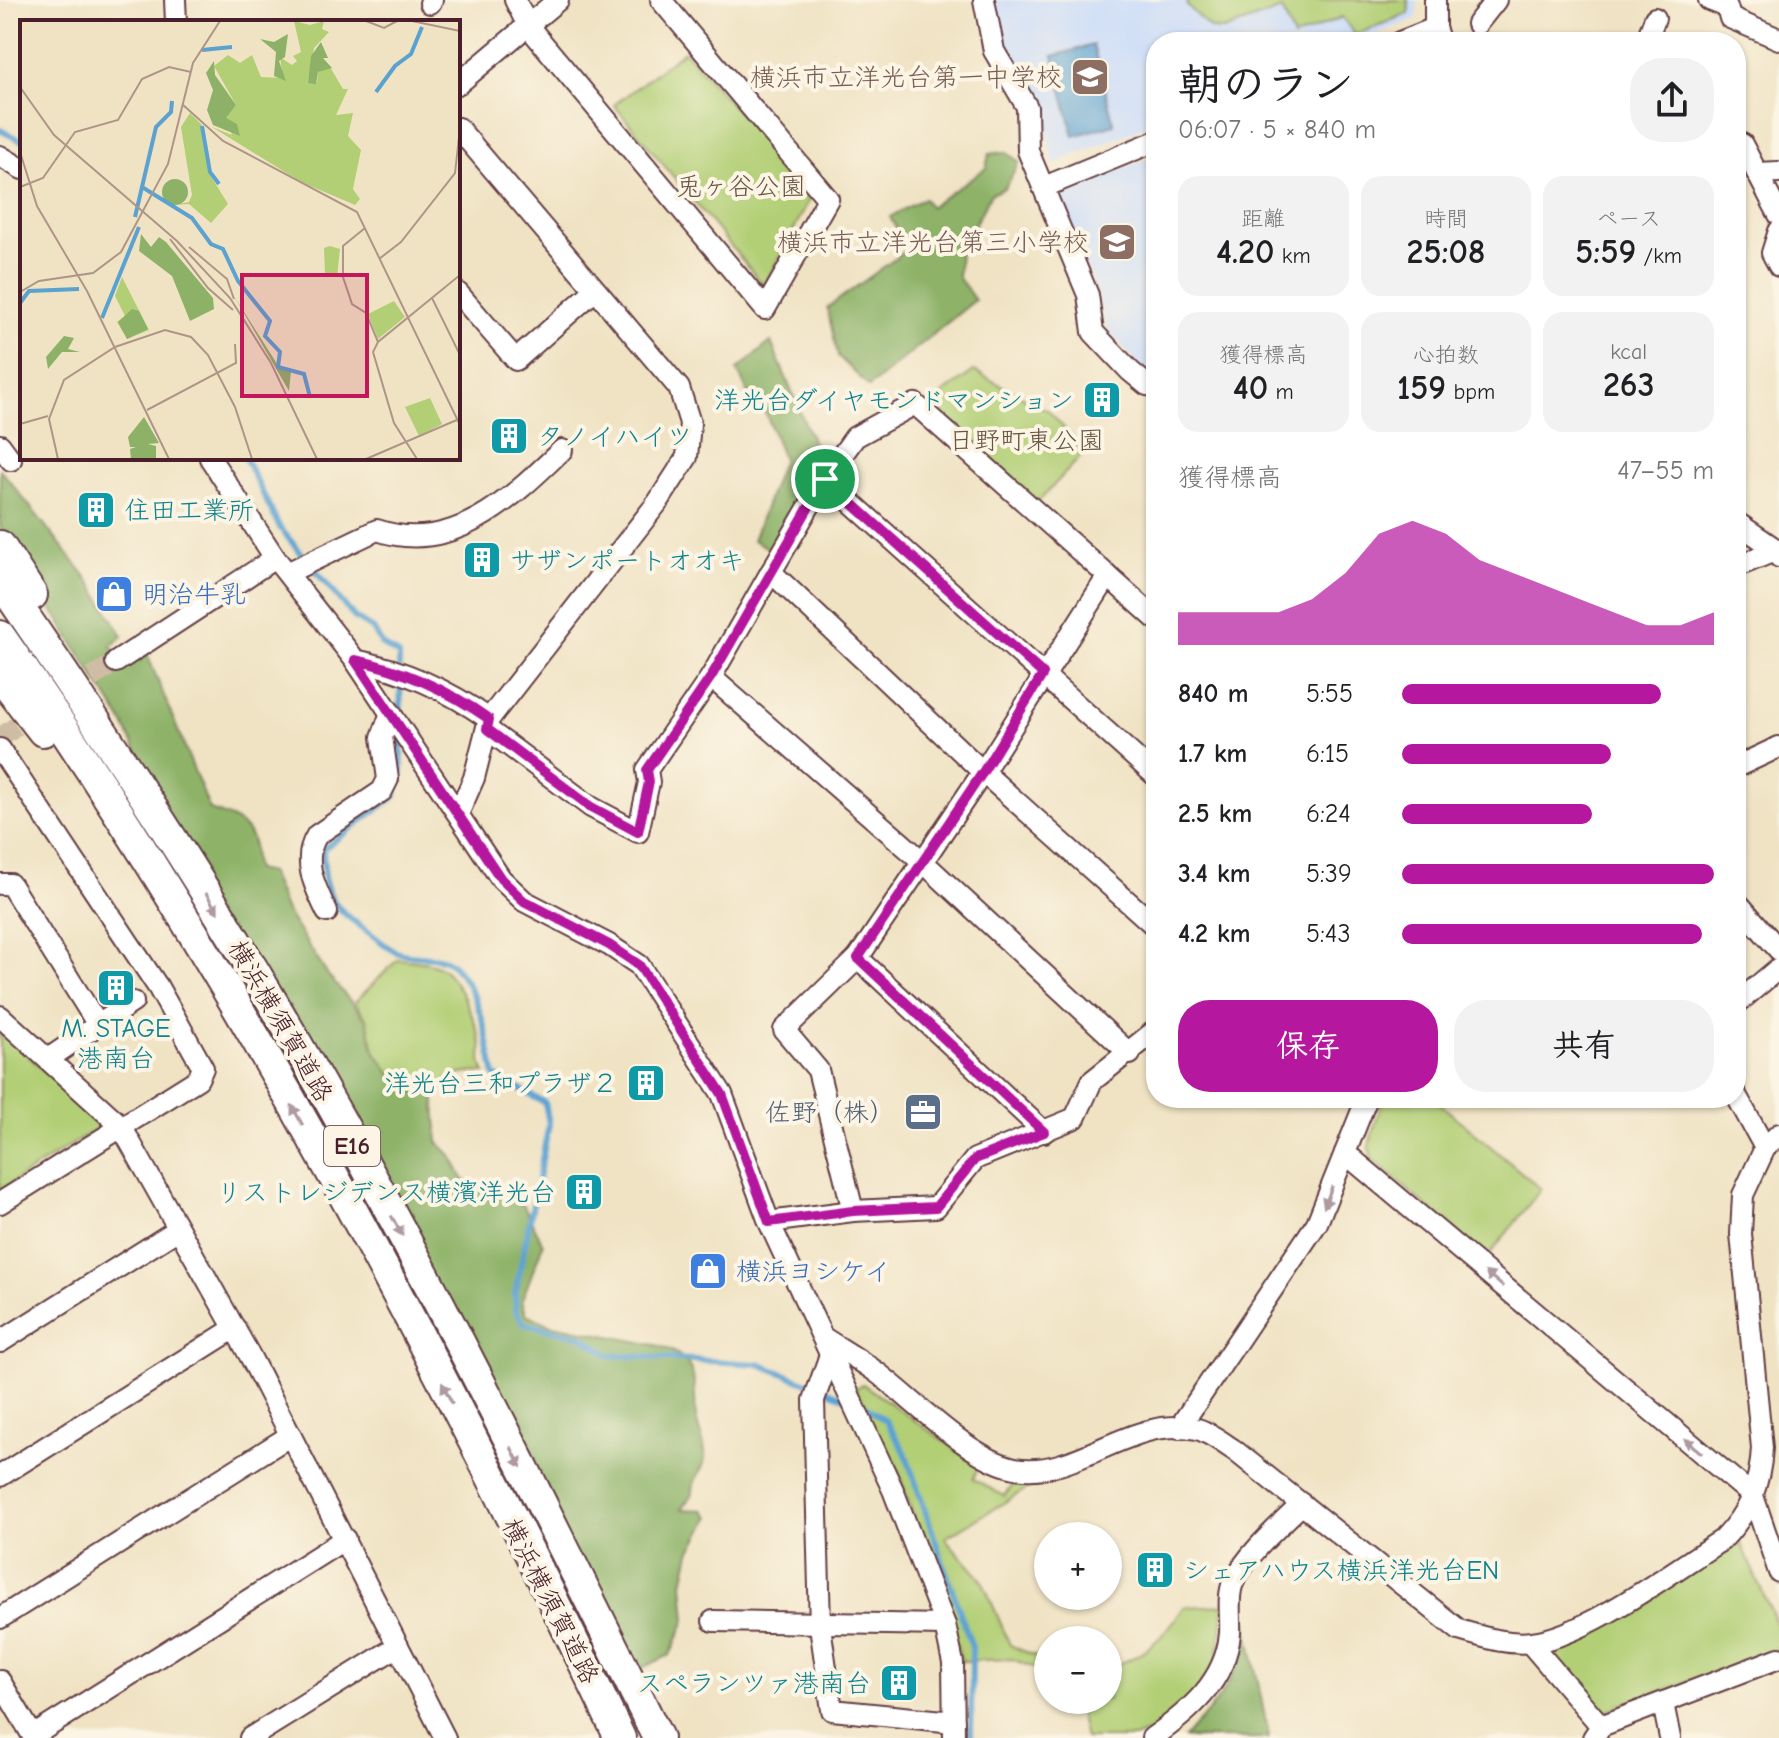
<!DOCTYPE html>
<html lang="ja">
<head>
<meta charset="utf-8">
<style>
	:root { --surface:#fff; --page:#f2f2f2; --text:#202124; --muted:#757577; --accent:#b5179e }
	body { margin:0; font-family:"Comic Neue","Klee One",sans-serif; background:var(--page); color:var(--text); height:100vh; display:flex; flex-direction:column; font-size:30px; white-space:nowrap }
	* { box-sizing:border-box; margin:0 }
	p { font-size:26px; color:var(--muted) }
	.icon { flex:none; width:44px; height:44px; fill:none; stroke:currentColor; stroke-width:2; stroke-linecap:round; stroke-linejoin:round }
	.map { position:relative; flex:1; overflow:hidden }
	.details { position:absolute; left:1146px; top:32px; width:600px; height:1076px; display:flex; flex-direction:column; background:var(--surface); border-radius:32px; box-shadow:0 2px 6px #0004 }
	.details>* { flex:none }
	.fabs { position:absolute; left:1034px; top:1522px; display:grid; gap:16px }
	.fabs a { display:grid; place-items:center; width:88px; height:88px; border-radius:50%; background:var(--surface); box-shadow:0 2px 6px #0004; font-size:40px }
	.pin { position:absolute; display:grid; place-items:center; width:68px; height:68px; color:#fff; margin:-34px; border:4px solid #fff; border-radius:50%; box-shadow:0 2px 8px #0007 }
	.round { display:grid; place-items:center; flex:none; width:84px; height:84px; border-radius:32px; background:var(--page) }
	.summary { display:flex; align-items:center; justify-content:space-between; height:136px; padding:0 32px }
	h1 { font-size:44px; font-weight:700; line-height:60px }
	.metrics { display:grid; grid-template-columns:repeat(3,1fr); gap:12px; height:136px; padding:8px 32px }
	.metrics div { display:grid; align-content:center; border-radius:20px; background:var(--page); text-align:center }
	.metrics b { font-size:34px; font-weight:700 }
	.metrics small { font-size:22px; font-weight:400 }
	.metrics p { font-size:22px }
	.chart { height:224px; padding:16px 32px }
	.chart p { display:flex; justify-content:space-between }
	.chart svg { width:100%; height:144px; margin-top:8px; fill:var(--accent); opacity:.7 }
	.cta { display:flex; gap:16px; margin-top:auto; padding:16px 32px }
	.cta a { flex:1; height:92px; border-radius:32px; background:var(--accent); color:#fff; font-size:32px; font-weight:700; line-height:92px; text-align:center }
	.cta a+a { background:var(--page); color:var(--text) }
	ul { padding:0 32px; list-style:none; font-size:26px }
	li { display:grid; grid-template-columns:128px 96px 1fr; align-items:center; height:60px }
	li i { height:20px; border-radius:10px; background:var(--accent) }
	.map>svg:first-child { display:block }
	.built { fill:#cadcf9 }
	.green { fill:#b2cf76; stroke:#7e7750; stroke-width:2 }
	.forest { fill:#8db267; stroke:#6c6849; stroke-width:2 }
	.water { fill:#5ba2d1; stroke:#52607e; stroke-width:2 }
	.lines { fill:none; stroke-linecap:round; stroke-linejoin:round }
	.stream { stroke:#5ba2d1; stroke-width:6 }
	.minor-tunnel { stroke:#cfbca5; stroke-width:20; stroke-dasharray:20 10; stroke-linecap:butt }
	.minor-casing { stroke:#633c42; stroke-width:24 }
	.highway-casing { stroke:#633c42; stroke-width:34 }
	.minor { stroke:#fff; stroke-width:20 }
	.highway { stroke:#fff; stroke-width:30 }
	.oneway { fill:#ae9aa0 }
	.route-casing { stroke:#fff; stroke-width:16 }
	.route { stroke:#b5179e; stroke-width:10 }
	.labels { text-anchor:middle; stroke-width:8; stroke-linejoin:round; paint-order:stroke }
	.shield { fill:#fcf5e5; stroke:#7f5f63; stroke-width:2 }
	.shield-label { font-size:24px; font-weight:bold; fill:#4a1f2b }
	.education-label { font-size:26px; fill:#785e54; stroke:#fcf5e5; text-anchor:end }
	.park-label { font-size:26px; fill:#695442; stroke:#fcf5e5 }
	.culture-label { font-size:26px; fill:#0d838f; stroke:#fcf5e5; text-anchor:end }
	.shop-label { font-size:26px; fill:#366cbe; stroke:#fcf5e5; text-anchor:start }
	.street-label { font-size:26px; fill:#4a1f2b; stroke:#fcf5e5 }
	.service-label { font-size:26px; fill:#4e5e75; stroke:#fcf5e5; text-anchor:end }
	.inset-river { fill:none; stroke:#5ba2d1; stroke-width:4 }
	.inset-road { fill:none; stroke:#ae9587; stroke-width:2 }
	.view { fill:#c2185b; fill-opacity:0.15; stroke:#c2185b; stroke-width:4 }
	.inset-edge { fill:none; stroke:#4a1f2b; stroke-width:4 }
</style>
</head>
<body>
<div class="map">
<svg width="1779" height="1738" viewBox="0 0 1779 1738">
	<rect width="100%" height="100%" fill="#fcf5e5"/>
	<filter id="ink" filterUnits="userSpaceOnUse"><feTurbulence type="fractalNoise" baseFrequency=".0125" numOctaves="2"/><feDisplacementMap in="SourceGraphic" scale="16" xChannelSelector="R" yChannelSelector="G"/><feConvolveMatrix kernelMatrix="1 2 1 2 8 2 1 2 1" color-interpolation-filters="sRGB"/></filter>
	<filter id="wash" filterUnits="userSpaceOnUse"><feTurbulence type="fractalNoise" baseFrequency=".006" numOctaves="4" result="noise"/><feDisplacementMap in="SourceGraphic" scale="32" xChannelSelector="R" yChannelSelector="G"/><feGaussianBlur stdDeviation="1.8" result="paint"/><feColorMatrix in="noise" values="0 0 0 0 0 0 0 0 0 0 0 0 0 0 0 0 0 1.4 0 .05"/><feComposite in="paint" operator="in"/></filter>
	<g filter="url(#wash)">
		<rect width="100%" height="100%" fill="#f0e3c4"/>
		<g class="built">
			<path d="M991,0h426v18l-61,24h-200v80l-103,42 -10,-58 -38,-59z"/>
			<path d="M1156,156v223l-6,-1 -43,-50 -11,-38 -38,-96z"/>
		</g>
		<g class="green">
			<path d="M1187,0h221l1,13 -54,22 -13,-18 -48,21 -12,-29 -58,21 -13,-1 -24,-24z"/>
			<path d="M684,51l128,144 -48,91 -150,-181z"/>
			<path d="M974,371l75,40 36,41 -47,50 -108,-99z"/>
			<path d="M398,959c14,2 31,2 43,9 17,9 36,57 40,76 2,12 -3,17 4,29 -21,-3 -36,3 -51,18l-19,1 -25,-19 -16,-23 -7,-30 -12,-18z"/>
			<path d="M0,1032l99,86 -1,10 -98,62z"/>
			<path d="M1383,1098h50l108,91 -54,69 -115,-99 -3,-14z"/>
			<path d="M863,1384l116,82 -6,13 31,17 12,-14 24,-1 -95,57 37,42 28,65 38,17v11l-36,-14 -50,2 -67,-199 -33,-48 -7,-25z"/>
			<path d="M1740,1542l39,87v20l-180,64 -54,-65 84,-38z"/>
			<path d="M1224,1605l-7,56 -19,31 -39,37 -25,9h-49l-9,-38h32v-34c34,-5 58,-32 76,-59z"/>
		</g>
		<g class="forest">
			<path d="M1006,152l13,10 -14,26 -14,6 -31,57 -2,26 17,23 -106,87 -31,-31 -11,-48 80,-58 -17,-33 34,-19 6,9 56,-39 3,-14z"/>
			<path d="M771,342l53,127 -49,83 -22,-12 30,-81 -17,-45 -11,-8 -18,-36z"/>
			<path d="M0,469l91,114 32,53 -12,10 17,18 19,-10 63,156c16,5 41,14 43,34 1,10 0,16 3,26l14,3 16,38 43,66 38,43 7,30 16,23 25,19 19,-1 4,51 13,13 12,24 14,8 33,7 14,12 19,38 -21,56 4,14 22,10 112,22c41,14 33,35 36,70 1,14 11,28 9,43 -2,14 -13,19 -12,35l-12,15 23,1 6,7 -20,35 -7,31 3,37 -16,35 -43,20 -436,-806 -67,-145 -124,-197z"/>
			<path d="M1240,1591l29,147h-85c49,-51 64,-75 56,-147z"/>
		</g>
		<path class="water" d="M1093,45l21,79 -40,12 -21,-80z"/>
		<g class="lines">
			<g class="stream">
				<path d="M0,130l22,11"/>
				<path d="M245,458l35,70 75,90 18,11 9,16 17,10v11"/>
				<path d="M400,678l1,40"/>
				<path d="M401,742l1,29 -7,25 -72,53c1,49 9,57 48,85 8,6 17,14 25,18 19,8 44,-1 59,15 27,30 32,72 40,109l50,27 4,21 -34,170 1,17 8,13 57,12 28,19 150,9 87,34"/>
				<path d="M861,1403l25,18 19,31 67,195 -1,91"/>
			</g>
		</g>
	</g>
	<g filter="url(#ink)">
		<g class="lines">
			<g class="minor-tunnel">
				<path d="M66,694l50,-32"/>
				<path d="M0,738l38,-27"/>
			</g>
			<defs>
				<g id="minor">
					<path d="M175,0l1,22"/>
					<path d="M515,0l13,26 237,283 63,-110 -167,-199"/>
					<path d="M984,0l10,51 33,56 1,44 60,144 5,37 37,39 17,14 9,1"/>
					<path d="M1435,0v28l5,14"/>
					<path d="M1709,0l18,7 3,11 49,21"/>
					<path d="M430,3l2,-3"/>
					<path d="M1477,24l19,-24"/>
					<path d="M1400,42l35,-14"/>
					<path d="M1646,42l9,-24"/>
					<path d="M458,84l100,-84"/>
					<path d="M458,128l221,260 11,35 -3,34 -29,45 -169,217 -15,59 -15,34"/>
					<path d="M1736,142l6,2 37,71"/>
					<path d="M0,156l22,13"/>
					<path d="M1757,173l22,-1"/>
					<path d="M1044,187l112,-46"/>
					<path d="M1779,231l-7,22 7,13"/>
					<path d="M458,293l58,67 79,-70"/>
					<path d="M0,445l11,15"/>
					<path d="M210,458l65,100 80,102 146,219 23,22 85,44 30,20 83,129 47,128 124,268 52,135 8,38 1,75"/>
					<path d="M825,479l30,-42 60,-33 193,172"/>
					<path d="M1736,522l41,28 2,7"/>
					<path d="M1736,567l43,-18"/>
					<path d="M289,572l88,-42c75,26 134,-31 185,-80"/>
					<path d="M771,572l-60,105 211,184 208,193"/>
					<path d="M355,660c49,10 93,30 134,59"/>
					<path d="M116,662l159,-104"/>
					<path d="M487,729l104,78 47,25 11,-50 -2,-12 64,-93"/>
					<path d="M0,749l158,238 45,81 -5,11 -198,124"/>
					<path d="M1736,767l43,-20"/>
					<path d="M1156,776l-331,-297 -54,93 212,200 173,155"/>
					<path d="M0,884h10l88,141 -50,34"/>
					<path d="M1736,901l43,49"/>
					<path d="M327,912c-12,-25 -26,-52 -10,-77l65,-44 6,-12 -6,-42 9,-24"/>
					<path d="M858,958l186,174"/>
					<path d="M1736,1004l43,-36"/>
					<path d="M0,1016l121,110 129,230 195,382"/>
					<path d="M98,1025l35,-23"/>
					<path d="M1736,1095l29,53"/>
					<path d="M1345,1153l408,343 26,76"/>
					<path d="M853,1211l-35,-141 -34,-40 74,-72 125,-186 125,-196 48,43"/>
					<path d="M769,1222l84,-11 83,-4 39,-48 100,-41 17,-37 64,-51"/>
					<path d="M824,1338c17,11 34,21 51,33 38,28 94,88 140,97 63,11 114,-53 182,-39 12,3 26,14 37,21l225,180c24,7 48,15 73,12 53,-5 142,-72 190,-102 26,-27 38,-53 40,-92l-21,-214 2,-39 22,-47 14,-14"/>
					<path d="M0,1342l177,-112"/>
					<path d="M831,1352l-17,48 6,226 12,84 122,12"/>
					<path d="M1179,1428l138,-205 50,-125"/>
					<path d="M0,1476l235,-148"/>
					<path d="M0,1618l291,-183"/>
					<path d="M713,1621l232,4"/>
					<path d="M1530,1643l71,83"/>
					<path d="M0,1681l34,57"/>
					<path d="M1663,1703l7,35"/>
					<path d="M33,1736l312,-197"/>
					<path d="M250,1738l148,-92"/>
					<path d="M1152,1738c37,-26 74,-57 78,-105 1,-15 -3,-37 3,-50 12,-27 47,-58 69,-79"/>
					<path d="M1593,1738l8,-12 178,-68"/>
				</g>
				<g id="highway">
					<path d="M0,546l32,49"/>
					<path d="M0,580c96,140 190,282 276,428 139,236 260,484 382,730"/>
					<path d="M0,636c242,345 438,723 620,1102"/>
					<path d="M0,676l43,55"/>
				</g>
			</defs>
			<use href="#minor" class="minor-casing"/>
			<use href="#highway" class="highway-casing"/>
			<use href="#minor" class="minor"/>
			<use href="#highway" class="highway"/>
		</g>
		<defs><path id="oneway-solid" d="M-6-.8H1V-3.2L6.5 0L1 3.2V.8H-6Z" transform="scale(2)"/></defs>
		<g class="oneway">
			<use href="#oneway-solid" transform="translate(212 903) rotate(59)"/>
			<use href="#oneway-solid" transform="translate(297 1115) rotate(-119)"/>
			<use href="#oneway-solid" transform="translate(1328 1197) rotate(111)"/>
			<use href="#oneway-solid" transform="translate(397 1226) rotate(61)"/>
			<use href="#oneway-solid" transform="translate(1494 1279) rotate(-140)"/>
			<use href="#oneway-solid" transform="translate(447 1393) rotate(-117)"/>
			<use href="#oneway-solid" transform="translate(1693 1446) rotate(-140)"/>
			<use href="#oneway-solid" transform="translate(516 1457) rotate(63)"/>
		</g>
	</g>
	<g class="lines" filter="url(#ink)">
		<defs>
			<path id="route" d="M825,479l218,195 -60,98 -125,186 186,174 -69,27 -39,48 -83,4 -84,11 -47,-128 -83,-129 -30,-20 -85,-44 -23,-22 -146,-219c49,10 93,30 134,59l-2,10 104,78 47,25 11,-50 -2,-12 64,-93z"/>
		</defs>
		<use href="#route" class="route-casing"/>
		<use href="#route" class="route"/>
	</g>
	<defs>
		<symbol id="school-square" viewBox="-11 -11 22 22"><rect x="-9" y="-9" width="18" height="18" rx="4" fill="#8d6e63" stroke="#fcf5e5"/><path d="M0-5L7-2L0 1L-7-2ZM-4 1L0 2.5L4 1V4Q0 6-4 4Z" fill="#fff"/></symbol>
		<symbol id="building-square" viewBox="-11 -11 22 22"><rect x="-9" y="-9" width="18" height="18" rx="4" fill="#0f9aa8" stroke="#fcf5e5"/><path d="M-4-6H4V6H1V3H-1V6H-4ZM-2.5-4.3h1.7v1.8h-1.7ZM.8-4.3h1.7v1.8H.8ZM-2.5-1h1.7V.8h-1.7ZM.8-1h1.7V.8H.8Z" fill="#fff"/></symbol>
		<symbol id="shop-square" viewBox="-11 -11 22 22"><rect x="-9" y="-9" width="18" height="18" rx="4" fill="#3f7fe0" stroke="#fcf5e5"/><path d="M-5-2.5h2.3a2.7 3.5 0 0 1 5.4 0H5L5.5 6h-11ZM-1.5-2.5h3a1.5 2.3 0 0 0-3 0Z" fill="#fff"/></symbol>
		<symbol id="office-square" viewBox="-11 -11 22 22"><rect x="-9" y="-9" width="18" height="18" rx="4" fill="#5c6f8a" stroke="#fcf5e5"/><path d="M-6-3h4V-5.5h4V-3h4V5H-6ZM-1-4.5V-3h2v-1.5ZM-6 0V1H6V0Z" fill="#fff"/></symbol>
	</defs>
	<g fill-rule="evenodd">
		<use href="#school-square" x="1068" y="55" width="44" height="44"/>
		<use href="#school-square" x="1095" y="220" width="44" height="44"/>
		<use href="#building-square" x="1080" y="378" width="44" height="44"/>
		<use href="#building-square" x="487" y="414" width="44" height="44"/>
		<use href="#building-square" x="74" y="488" width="44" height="44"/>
		<use href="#building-square" x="460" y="538" width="44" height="44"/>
		<use href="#shop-square" x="92" y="572" width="44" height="44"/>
		<use href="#building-square" x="94" y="966" width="44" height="44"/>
		<use href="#building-square" x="624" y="1061" width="44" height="44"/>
		<use href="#office-square" x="901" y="1090" width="44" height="44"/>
		<use href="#building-square" x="562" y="1170" width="44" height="44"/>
		<use href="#shop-square" x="686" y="1249" width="44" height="44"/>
		<use href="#building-square" x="1133" y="1548" width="44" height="44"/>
		<use href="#building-square" x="877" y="1661" width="44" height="44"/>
	</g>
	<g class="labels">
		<rect class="shield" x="324" y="1126" width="56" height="40" rx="6"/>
		<g class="shield-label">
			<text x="352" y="1154">E16</text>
		</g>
		<g class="education-label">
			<text x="1062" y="86">横浜市立洋光台第一中学校</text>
			<text x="1089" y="251">横浜市立洋光台第三小学校</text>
		</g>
		<g class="park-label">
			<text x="741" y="195">兎ヶ谷公園</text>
			<text x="1026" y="449">日野町東公園</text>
		</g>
		<g class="culture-label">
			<text x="1074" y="409">洋光台ダイヤモンドマンション</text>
			<text x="537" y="445" text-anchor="start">タノイハイツ</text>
			<text x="124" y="519" text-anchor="start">住田工業所</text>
			<text x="510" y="569" text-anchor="start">サザンポートオオキ</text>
			<text x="116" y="1037" text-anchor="middle">M. STAGE<tspan x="116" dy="30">港南台</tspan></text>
			<text x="618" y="1092">洋光台三和プラザ２</text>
			<text x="556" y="1201">リストレジデンス横濱洋光台</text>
			<text x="1183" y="1579" text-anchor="start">シェアハウス横浜洋光台EN</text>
			<text x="871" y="1692">スペランツァ港南台</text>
		</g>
		<g class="shop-label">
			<text x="142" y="603">明治牛乳</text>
			<text x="736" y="1280">横浜ヨシケイ</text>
		</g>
		<g class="street-label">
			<text transform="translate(281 1021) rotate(60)" y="9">横浜横須賀道路</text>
			<text transform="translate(551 1601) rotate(63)" y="9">横浜横須賀道路</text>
		</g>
		<g class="service-label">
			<text x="895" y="1121">佐野（株）</text>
		</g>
	</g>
	<g transform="translate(20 20)">
		<rect width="440" height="440" fill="#f0e3c4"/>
		<path d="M274,1l16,4 14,-4 -2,8 7,3 -15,16 -6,34h9l1,-10 12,-5 13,22h5l-12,26 17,-2 -5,23 13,14 -8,39 7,10 -5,6 -54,-23 -89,-55 20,8 -7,-17 11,-13 -22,-39 14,-11 12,8 12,-8 9,22 22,1 -3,-21 12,8 5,-4 -4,-5 8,-4zM170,93l12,12 7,48 19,31 -17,19 -22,-19 -15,1 15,-3 3,-7 -11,-68zM310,226l10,3 -3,28 -12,-2 -1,-27zM102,257l27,53 -22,9 -10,-17 8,-6 -10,-20zM374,281l11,16 -27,22 -10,-25zM410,378l12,26 -23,12 -14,-29z" fill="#b2cf76"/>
		<path d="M268,14l-3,23 -6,4 7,20 -12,-5 2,-24 -16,-13 14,3zM301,22l7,16h-5l9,10 -14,4 -2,12 -8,-1 3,-27zM194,41l1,14 21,30 -10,13 11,6 3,12 -27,-11 -6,-15 6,-20 -7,-17zM142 172a13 13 0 1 1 26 0a13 13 0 1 1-26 0ZM121,214l10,13 8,-10 7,5 47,56 1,11 -24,12 -18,-45 -33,-25zM214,276l45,71 12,4 -2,20zM112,289l7,2 9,18 -21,10 -9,-17zM44,316l10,2 -6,11 12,3h-18l-14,17 -2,-12zM124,397l15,26 -11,1 8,2v13h-25l-1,-10 6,-2h-6l-2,-10z" fill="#8db267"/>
		<path class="inset-river" d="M182,30l30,-3M356,72l19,-26 16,-12 11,-27M182,106l8,46 9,12M122,167l50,31 19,26 12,5 15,32 32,40 -5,15 15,16 -2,15 26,7 6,23M115,197l21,-90 15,-15 1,-11M0,283l9,-12 50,-2M82,298l37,-91"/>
		<path class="inset-road" d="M346,1l18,7 13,-7M392,1l48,10M0,67l34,48 123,106 53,57 41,65 46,96M162,84l41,37 134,71 103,213M0,132l17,54 50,85 82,168M0,167l23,-9 32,-46 43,-12 24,-41 27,-12 22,5M345,208l-22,18v31l9,27 14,9 12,29M150,219l38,49 25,22M169,227l38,32 7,20M359,239l22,-17 54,-69 5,-45M0,272l19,-11 54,-8 28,-21 47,-88 25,-101 27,-42M412,278l28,57M127,390l89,-47 -1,-19M0,404l28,-8M38,439l-9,-40 15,-39 51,-33 50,-17 26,7 17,18 27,52 17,52M346,439l93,-40M397,439l-23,-36 -21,-71 5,-10 82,-67"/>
		<path class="view" d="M222,255h125v121h-125z"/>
		<rect width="440" height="440" class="inset-edge"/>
	</g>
</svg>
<div class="fabs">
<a>+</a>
<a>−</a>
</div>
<div class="pin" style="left:825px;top:479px;background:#1e9e55"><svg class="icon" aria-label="arrive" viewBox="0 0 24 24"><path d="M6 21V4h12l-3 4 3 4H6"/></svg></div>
<section class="details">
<div class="summary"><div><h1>朝のラン</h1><p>06:07 · 5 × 840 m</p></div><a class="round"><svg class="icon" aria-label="share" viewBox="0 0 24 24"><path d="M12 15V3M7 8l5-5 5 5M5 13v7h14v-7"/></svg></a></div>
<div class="metrics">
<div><p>距離</p><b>4.20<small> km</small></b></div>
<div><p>時間</p><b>25:08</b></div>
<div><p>ペース</p><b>5:59<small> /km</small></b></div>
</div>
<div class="metrics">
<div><p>獲得標高</p><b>40<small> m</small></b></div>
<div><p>心拍数</p><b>159<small> bpm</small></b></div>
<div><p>kcal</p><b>263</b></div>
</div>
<div class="chart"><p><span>獲得標高</span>47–55 m</p>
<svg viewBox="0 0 160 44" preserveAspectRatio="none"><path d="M0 44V34L10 34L20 34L30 34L40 30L50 22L60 10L70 6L80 10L90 18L100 22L110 26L120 30L130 34L140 38L150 38L160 34V44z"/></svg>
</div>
<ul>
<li><b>840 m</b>5:55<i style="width:83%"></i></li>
<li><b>1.7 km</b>6:15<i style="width:67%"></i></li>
<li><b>2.5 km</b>6:24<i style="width:61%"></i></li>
<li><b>3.4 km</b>5:39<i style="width:100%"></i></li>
<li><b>4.2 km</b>5:43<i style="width:96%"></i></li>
</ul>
<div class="cta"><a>保存</a><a>共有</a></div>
</section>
</div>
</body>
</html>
